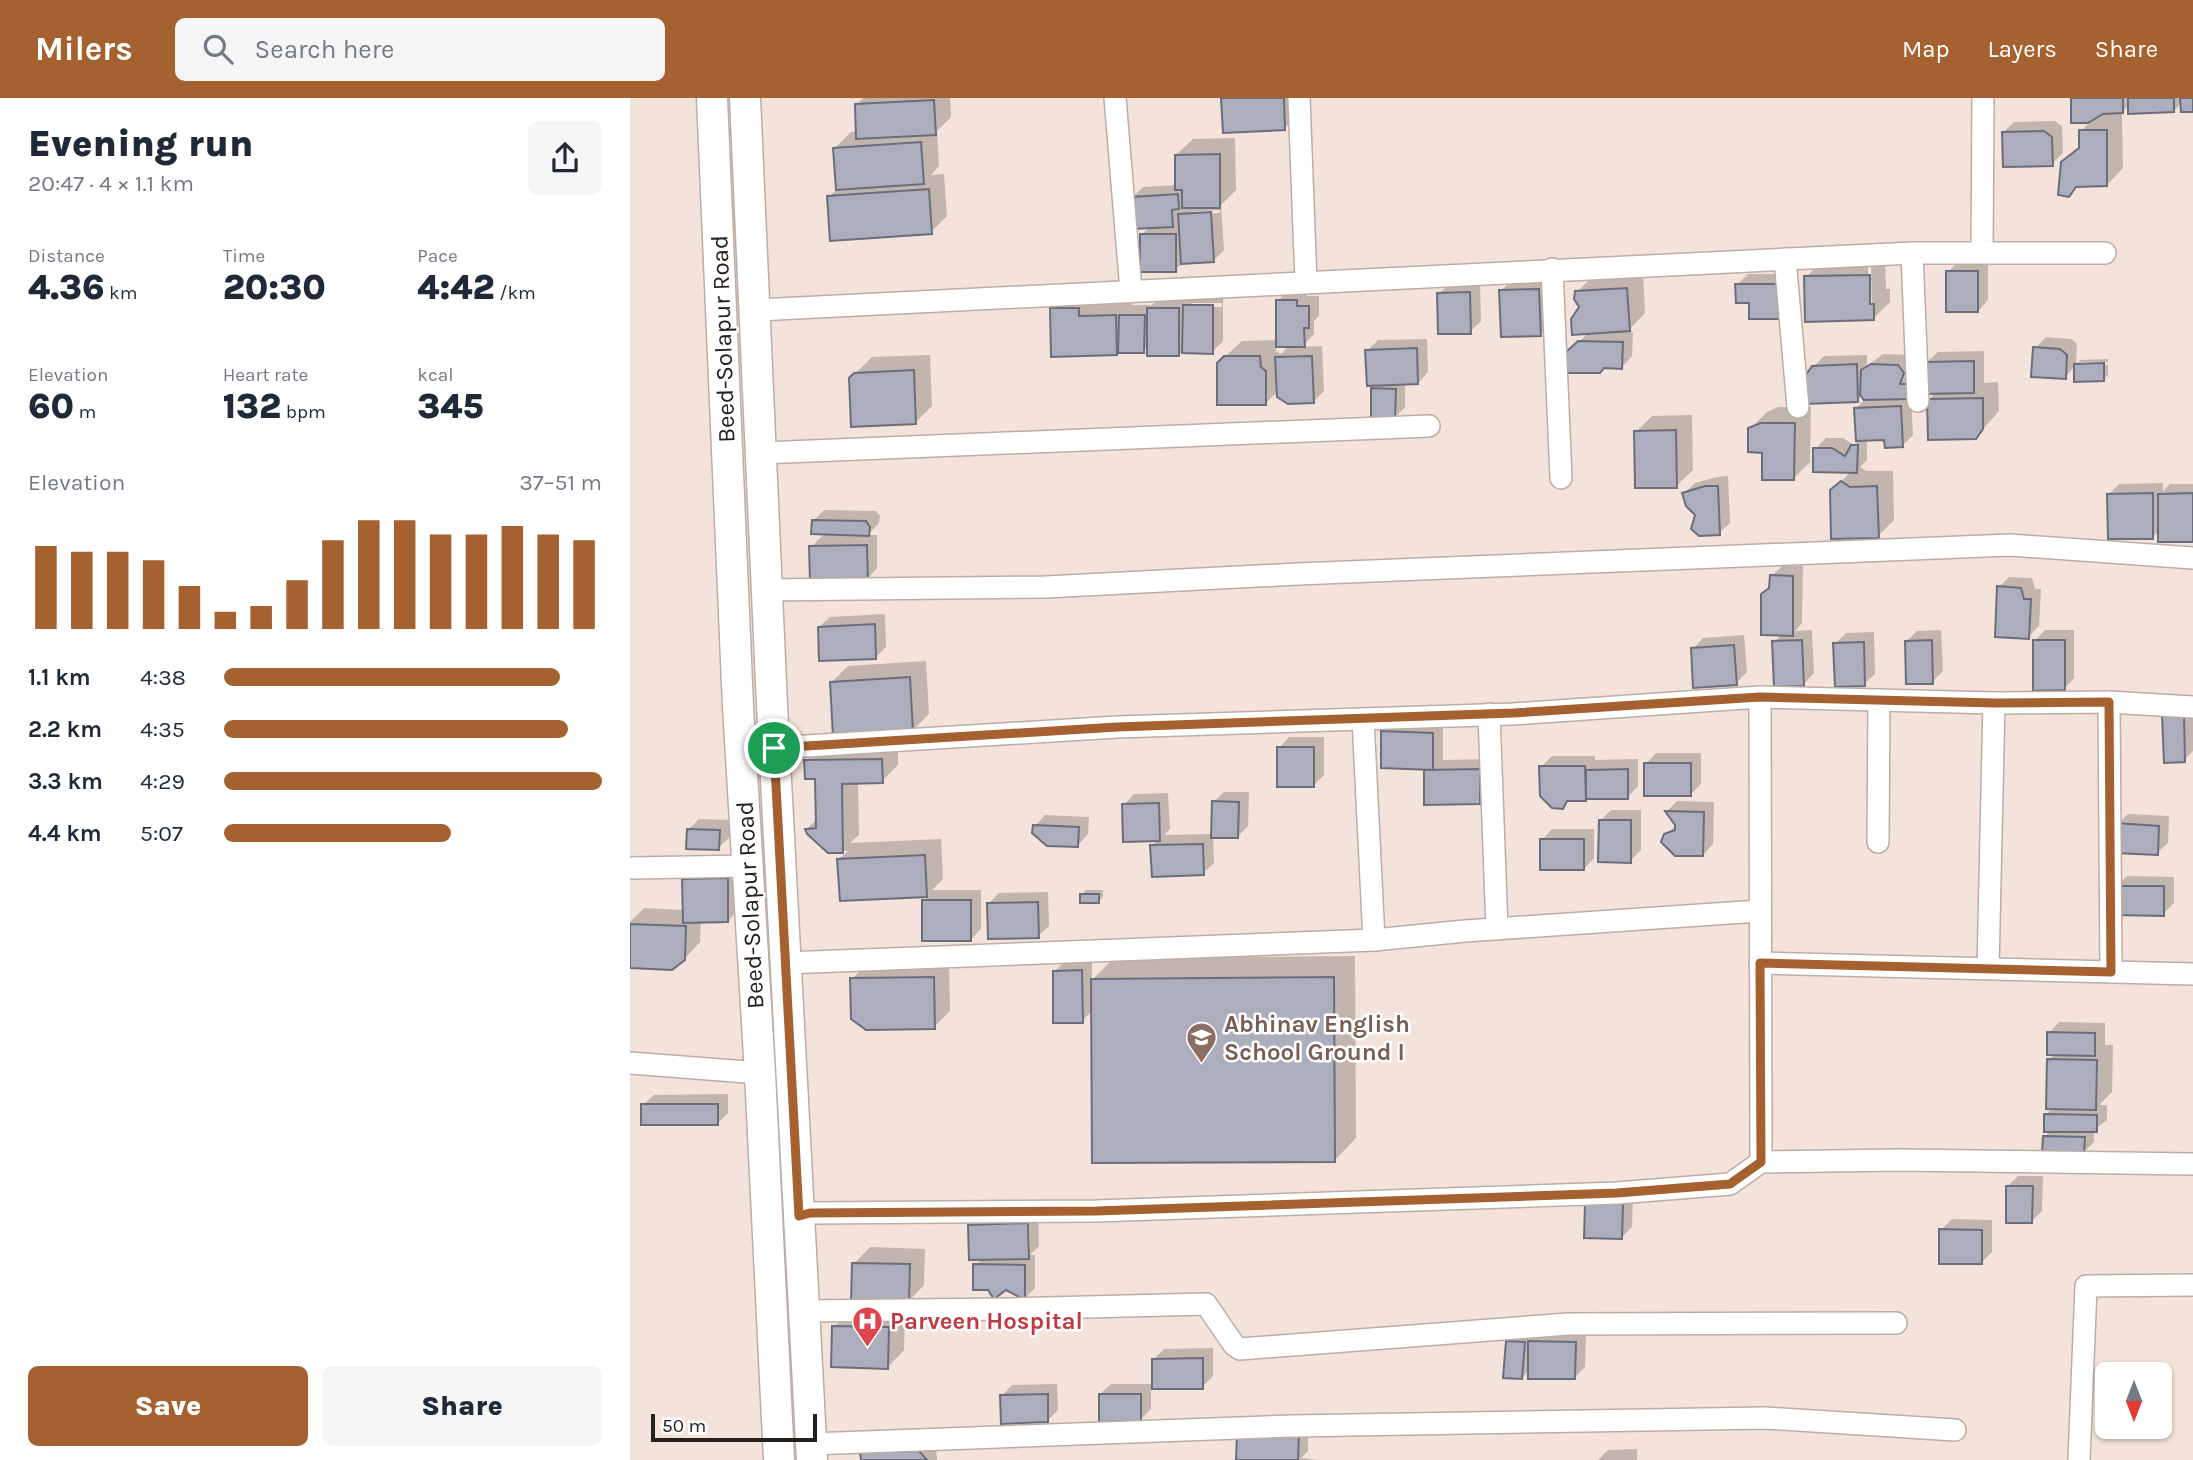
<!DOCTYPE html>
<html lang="en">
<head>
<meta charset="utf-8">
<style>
	:root { --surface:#fff; --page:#f6f6f7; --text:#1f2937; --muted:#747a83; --accent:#a56130 }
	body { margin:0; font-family:Karla,sans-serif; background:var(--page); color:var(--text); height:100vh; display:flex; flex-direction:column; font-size:26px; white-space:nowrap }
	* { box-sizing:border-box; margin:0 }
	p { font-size:23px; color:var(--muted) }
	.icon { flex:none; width:38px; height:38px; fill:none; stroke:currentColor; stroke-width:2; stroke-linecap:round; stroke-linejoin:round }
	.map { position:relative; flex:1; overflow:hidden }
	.drawer { display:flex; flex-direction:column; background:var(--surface); width:630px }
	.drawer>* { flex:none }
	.needle { width:46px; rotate:180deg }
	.buttons { position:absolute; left:1465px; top:1264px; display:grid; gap:14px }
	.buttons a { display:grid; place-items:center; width:77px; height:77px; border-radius:10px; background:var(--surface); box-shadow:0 2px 5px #0004; font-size:35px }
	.scale { position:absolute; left:21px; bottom:18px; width:166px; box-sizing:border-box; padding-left:7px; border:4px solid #26201d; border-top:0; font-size:19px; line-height:24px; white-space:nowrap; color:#26201d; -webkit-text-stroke:5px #fff; paint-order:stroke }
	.pin { position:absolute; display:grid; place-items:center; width:60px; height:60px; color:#fff; margin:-30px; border:4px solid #fff; border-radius:50%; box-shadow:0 2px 7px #0007 }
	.round { display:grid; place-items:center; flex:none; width:74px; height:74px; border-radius:10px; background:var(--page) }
	.head { display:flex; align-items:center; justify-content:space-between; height:119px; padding:0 28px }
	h1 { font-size:38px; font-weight:800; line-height:52px }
	.figures { display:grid; grid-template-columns:repeat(3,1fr); gap:10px; height:119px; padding:7px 28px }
	.figures div { display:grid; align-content:center }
	.figures b { font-size:35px; font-weight:800 }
	.figures small { font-size:19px; font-weight:400 }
	.figures p { font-size:19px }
	.chart { height:196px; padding:14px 28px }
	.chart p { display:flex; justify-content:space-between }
	.chart svg { width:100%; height:126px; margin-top:7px; stroke:var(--accent); stroke-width:6 }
	.action { display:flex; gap:14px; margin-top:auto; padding:14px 28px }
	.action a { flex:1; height:80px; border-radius:10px; background:var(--accent); color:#fff; font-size:28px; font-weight:800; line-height:80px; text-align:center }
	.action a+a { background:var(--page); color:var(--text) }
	ul { padding:0 28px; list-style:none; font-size:23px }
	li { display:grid; grid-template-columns:112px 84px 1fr; align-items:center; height:52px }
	li i { height:18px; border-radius:9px; background:var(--accent) }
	header { display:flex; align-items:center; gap:42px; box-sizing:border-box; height:98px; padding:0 35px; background:var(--accent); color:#fff }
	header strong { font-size:33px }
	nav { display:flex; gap:38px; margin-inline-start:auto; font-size:24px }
	.search { width:490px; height:63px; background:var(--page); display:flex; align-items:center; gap:18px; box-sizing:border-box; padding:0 24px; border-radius:10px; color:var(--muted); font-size:26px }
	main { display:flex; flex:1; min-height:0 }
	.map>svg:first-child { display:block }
	.shadow { fill:#0003; fill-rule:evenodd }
	.building { fill:#acaebd; stroke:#6c6d7b; stroke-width:2 }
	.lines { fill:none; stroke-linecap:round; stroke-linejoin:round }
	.minor-casing { stroke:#bdada5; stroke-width:24 }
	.secondary-casing { stroke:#bdada5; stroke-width:33 }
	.minor { stroke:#fff; stroke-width:21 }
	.secondary { stroke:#fff; stroke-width:30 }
	.route-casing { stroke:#fff; stroke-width:14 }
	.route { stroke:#a56130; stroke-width:9 }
	.labels { text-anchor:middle; stroke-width:5; stroke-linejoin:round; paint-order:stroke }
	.street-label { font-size:24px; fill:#26201d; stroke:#fff }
	.education-label { font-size:24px; font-weight:bold; fill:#785e54; stroke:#fff; text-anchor:start }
	.health-label { font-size:24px; font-weight:bold; fill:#be3a42; stroke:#fff; text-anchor:start }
</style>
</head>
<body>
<header>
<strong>Milers</strong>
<div class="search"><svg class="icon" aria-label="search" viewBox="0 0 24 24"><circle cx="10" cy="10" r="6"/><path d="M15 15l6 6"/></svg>Search here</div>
<nav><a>Map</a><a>Layers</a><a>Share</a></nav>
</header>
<main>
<section class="drawer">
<div class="head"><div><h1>Evening run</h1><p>20:47 · 4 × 1.1 km</p></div><a class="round"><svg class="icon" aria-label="share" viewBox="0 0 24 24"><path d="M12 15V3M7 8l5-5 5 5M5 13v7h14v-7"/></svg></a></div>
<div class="figures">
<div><p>Distance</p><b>4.36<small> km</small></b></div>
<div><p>Time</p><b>20:30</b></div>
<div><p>Pace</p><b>4:42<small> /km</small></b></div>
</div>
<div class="figures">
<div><p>Elevation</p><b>60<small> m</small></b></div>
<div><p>Heart rate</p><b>132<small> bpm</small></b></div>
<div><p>kcal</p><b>345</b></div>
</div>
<div class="chart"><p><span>Elevation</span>37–51 m</p>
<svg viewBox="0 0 160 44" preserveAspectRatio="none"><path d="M5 44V15M15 44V17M25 44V17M35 44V20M45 44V29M55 44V38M65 44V36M75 44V27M85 44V13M95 44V6M105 44V6M115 44V11M125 44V11M135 44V8M145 44V11M155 44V13"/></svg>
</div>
<ul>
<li><b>1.1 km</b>4:38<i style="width:89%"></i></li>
<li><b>2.2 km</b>4:35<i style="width:91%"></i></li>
<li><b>3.3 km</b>4:29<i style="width:100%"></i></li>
<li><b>4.4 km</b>5:07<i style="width:60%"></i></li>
</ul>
<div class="action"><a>Save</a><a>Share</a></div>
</section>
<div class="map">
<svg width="1563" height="1362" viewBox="0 0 1563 1362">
	<rect width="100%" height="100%" fill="#f3e3da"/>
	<g class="shadow">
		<path d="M233,0h87l1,19 -14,14 2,35 -8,9 13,-1 3,42 -16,16 -102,-35 9,-9 -3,-40 16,-16h7l-2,-27z"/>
		<path d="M593,0h77v14l-16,17z"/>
		<path d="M1442,0h121v12l-11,-8 -8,9 -44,-7 -10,10h2l1,54 -16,17 -44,-22 18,-18v-14l10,-10z"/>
		<path d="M1425,23l7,5 1,27 -11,11 -49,-31 11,-11z"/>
		<path d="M605,40l1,52 -15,15 3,45 -11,11 -29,1 -9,8 -33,-36 8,-7 -17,-30 10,-10 34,-2 -1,-30 17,-16zM590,112v3l-31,2v-3z"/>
		<path d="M1255,161l1,30h4v13l-16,16 -68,-41 16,-16zM1238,168h3l1,39h-4z"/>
		<path d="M1328,164h30v38l-10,11 -30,-39z"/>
		<path d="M1013,174l2,41 -18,19h6l-1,24 -10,11 -47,-21 14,-14 -12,-40 17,-17z"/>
		<path d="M1118,176h43v32l-54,-21z"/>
		<path d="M919,181l2,45 -11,10 -39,-43 11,-11z"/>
		<path d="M850,184l1,39 -11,11 -31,-38 11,-11z"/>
		<path d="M658,192h19v6h12v20l-5,5v13l-12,13 20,-1 2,45 -10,10 -36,-10 -12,12 -48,-40 24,-22 36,-1v-39zM646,247h13l-8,9 -5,-3z"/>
		<path d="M438,195l63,7 1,5h20l7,-7h30v3l6,-6h28v46l-11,11 -28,-3 -6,6 -29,-9 -6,5h-25l-2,3 -64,-45zM562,205h30v4h-30z"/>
		<path d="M1416,239l25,2 6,5 -1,20 2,-2v3h30v10l-5,5 -28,-14 -10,11 -30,-29z"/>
		<path d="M797,241l1,33 -10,11h-13v24l-11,11 -21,-29 5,-5 -11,-33 11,-11z"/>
		<path d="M1354,253v32l14,-1 1,29 -23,26 -47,-37 7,-8 -9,-30 11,-10z"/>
		<path d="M1253,256l26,1 8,32 -10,9h4l2,39 -11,11 -16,-8h-19v22l-7,7 7,4h26l1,49 -16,16 -47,-45 21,-20 -37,-22 11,-11h17l11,7 6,-6 -4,-31 9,-9 -3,-4 -5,5 -44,-33 11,-11 43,-1v11z"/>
		<path d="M300,257l2,51 -16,16 -61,-48 17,-17z"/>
		<path d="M1478,261v3h-30l2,-2z"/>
		<path d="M1148,309h33l-1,55 -16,16 -30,-27 -14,-22 17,-17z"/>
		<path d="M1062,317l1,55 -17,16 -40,-54 16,-16z"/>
		<path d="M1098,378l2,47 -11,10 -23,-19 -12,-20 11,-11 22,-6z"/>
		<path d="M1533,385v8l7,-7h23v56l-33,-10 -8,7 -43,-43 10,-10z"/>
		<path d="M194,412l52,1 4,5 -1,7 -11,12h9v33l-10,11 -56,-32 14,-14 -12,-12z"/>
		<path d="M1152,468h21l-1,57 -7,8 17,-1 2,43 -10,11 -30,-42 8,-8 -11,-48 1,-10z"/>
		<path d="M1379,479l23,1 3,11h6l-2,37 -11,11 -29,-50z"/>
		<path d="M255,516l1,33 -10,10 -57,-30 11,-10z"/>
		<path d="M1311,532l2,41 -11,11 -26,-40 11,-11z"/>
		<path d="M1415,532h29v48l-10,11 -29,-48z"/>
		<path d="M1244,534l1,42 -11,10 -29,-40 11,-11z"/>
		<path d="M1114,537l3,37 -11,11 -43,-34 10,-11z"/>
		<path d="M296,563l3,53 -16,16 -81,-48 16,-16z"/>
		<path d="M1563,606v47l-9,9 -20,-45z"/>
		<path d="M764,623l49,2v37l47,-1v33l-11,11h-53l-1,-35 -42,-37z"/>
		<path d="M659,639h35v38l-10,10 -35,-37z"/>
		<path d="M268,645v22l-16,16 -24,1 1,53 -9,8 91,-4 2,40 -11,11h49v39l-10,10 -47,-38 5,-6 -88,4 -2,-40 9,-8h-20l-21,-22 11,-11 -1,-41 -11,-16 16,-17z"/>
		<path d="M1026,655h45v31l-11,11 -44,-31z"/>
		<path d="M922,658h43v4l43,-1v27l-10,11 -58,2 -8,8 -21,-40z"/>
		<path d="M594,694h25l-1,34 -11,11 -24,-1 1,27 -11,10 -51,-27 6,-6 -34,-35 10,-11 34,-1 2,36 -6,6 49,-1v-32z"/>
		<path d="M1047,703l37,1 -1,42 -10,11 -37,-20 11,-11 -10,-13z"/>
		<path d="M981,712h30v40l-11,11 -30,-40z"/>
		<path d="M1498,716l41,2 -1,27 -11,10 -39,-29z"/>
		<path d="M415,717l44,2 -1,17 -10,11 -43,-19z"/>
		<path d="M69,721l30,1v18l-11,10 -30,-18z"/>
		<path d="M922,731h42v29l-10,11 -42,-29z"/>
		<path d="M64,771h44v41l-10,11h-27l-1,21 -16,17 -54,7v-44l14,-14 40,2v-30z"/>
		<path d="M1497,778l47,1v26l-11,11 -46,-28z"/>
		<path d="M456,792h17v7l-5,5 -16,-7z"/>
		<path d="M418,794l1,34 -11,10 -50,-32 11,-11z"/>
		<path d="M725,858l1,182 -21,22 -242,-150 -11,11 -27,-50 10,-10 27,-1v20l22,-22z"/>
		<path d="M319,863l1,50 -16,16 -82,-48 16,-16z"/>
		<path d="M1429,924l46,1v22h8l-1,47 -13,13h8v15l-13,10v12l-11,11 -38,-16 6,-7 -5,-15 7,-8 -4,-47 7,-7 -7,-20z"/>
		<path d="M98,996v19l-10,10 -75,-18 11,-10z"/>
		<path d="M1388,1078h25l-1,35 -10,10 -24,-35z"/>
		<path d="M1003,1096l-1,33 -10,10 -36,-34z"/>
		<path d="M408,1115l1,33 -9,9h5v33l-10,10 -50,-33 8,-7 -13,-33 10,-10zM396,1116h3l1,35h-3z"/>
		<path d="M1322,1121l40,1v32l-11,11 -40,-33z"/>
		<path d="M240,1149l55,2 -1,36 -16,17 -54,-38z"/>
		<path d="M220,1213l55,1 -1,38 -16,17 -54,-40z"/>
		<path d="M888,1233l17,1 -1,6 7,-7 45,1 -1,35 -11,11 -45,-8 -7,8 -14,-37z"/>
		<path d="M583,1250v28l-11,11h-51v22l-11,11 -40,-26 11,-10h43v-25l10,-10z"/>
		<path d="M427,1286l1,26 -11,11 -45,-25 10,-11z"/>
		<path d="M678,1328v25l-7,7 17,2h-80z"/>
		<path d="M306,1349l1,13h-75v-7z"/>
		<path d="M1007,1351v11h-39l10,-10z"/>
	</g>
	<g class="building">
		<path d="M591,0h63l1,32 -62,3z"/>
		<path d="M1441,0h52v15l-20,1 -15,9h-17z"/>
		<path d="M1498,0h46v14l-46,2z"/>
		<path d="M1550,0h13v14h-12z"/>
		<path d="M304,2l2,35 -80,4 -1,-35z"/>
		<path d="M1449,32h28v56l-31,1 -7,10 -11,-2 3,-33 18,-14z"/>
		<path d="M1414,33l8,6 1,29 -50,1 -1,-35z"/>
		<path d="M291,44l3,42 -88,6 -3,-42z"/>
		<path d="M590,56v54h-38v-18h-7v-35z"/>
		<path d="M299,91l3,45 -102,7 -3,-45z"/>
		<path d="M548,96l1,15 -7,1 1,17 -40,2 -2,-32z"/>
		<path d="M581,114l3,50 -33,2 -3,-50z"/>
		<rect x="510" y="136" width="36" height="38"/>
		<rect x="1316" y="173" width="32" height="41"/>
		<path d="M1240,177v29h4v16l-69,2 -1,-46z"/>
		<path d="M1105,186h46v35h-32v-16h-13z"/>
		<path d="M997,190l3,43 -58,4 -1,-16 8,-12 -5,-8 1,-8z"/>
		<path d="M909,191l2,47 -40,1 -2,-47z"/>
		<path d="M840,194l1,42h-33l-1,-41z"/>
		<path d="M646,202h21v6h12v22h-5l1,19h-29z"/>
		<path d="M553,207h30v49l-31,-1z"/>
		<path d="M420,210h29v8l37,-1 1,40 -66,2z"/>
		<rect x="517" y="210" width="32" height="48"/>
		<path d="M489,217h26l-1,38h-26z"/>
		<path d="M948,243l45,1 -1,27 -18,-1 -4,5h-36l1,-20z"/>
		<path d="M1403,249l27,2 7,6 -1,24 -35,-2z"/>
		<path d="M787,250l1,36 -51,2 -2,-36z"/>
		<path d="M594,258h36l1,11 5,4v34h-49v-42z"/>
		<path d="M682,258l2,47 -26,1 -11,-7 -2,-40z"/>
		<path d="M1344,263v32l-48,1 -1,-32z"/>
		<path d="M1474,265v18l-30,1v-18z"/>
		<path d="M1227,266l1,38 -54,2 -1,-25 9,-13z"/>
		<path d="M1241,266l27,1 6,8 -4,11h7v15l-43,1 -4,-5 1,-25z"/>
		<path d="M284,272l2,54 -65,3 -2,-49 5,-5z"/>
		<path d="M741,290l25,1 -1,30h-24z"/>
		<path d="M1353,300v31l-7,10 -48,1 -1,-41z"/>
		<path d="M1271,308l2,41 -18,1 -1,-8 -28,1 -2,-33z"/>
		<path d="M1131,325h34l-1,57h-32v-27l-14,-1v-24z"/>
		<path d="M1046,332l1,58h-42l-1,-57z"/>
		<path d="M1221,347h7l-1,28 -44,-1v-24h19l13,8z"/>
		<path d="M1211,383l9,6 27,-1 2,52 -48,1 -1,-49z"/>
		<path d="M1075,388h13l2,49 -21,1 -8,-7 4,-14 -9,-9 -4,-13z"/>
		<path d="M1523,395v46h-45l-1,-45z"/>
		<path d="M1563,395v49h-35v-48z"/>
		<path d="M182,422l54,1 4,6 -1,9 -58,-2z"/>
		<path d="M237,447l1,36 -58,1 -1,-36z"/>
		<path d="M1140,477l23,1v60l-32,-1v-41l8,-6z"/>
		<path d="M1367,488l24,2 3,11h7l-2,40 -34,-2z"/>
		<path d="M245,526l1,35 -57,2 -1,-34z"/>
		<path d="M1172,542l2,46 -30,1 -2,-46z"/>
		<path d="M1302,542l1,44h-27l-1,-43z"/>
		<path d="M1403,542h32v50l-32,1z"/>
		<path d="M1234,544l1,44 -30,1 -2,-44z"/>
		<path d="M1104,547l3,40 -44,3 -2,-40z"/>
		<path d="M280,579l3,55 -80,5 -3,-55z"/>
		<path d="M1554,616l1,48 -21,1 -2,-48z"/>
		<path d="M751,633l52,2v37l-52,-2z"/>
		<rect x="647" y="649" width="37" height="40"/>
		<path d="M252,661l1,24 -41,1 1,69h-15l-21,-19 -2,-5 11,-1 -1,-49h-10l-1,-19z"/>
		<rect x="1014" y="665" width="47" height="33"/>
		<path d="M909,668h46l1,35h-19l-4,8 -11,-1 -12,-12z"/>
		<path d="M850,671v35l-56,1v-35z"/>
		<path d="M998,671v30h-42v-29z"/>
		<path d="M582,703l27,1 -1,36h-27z"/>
		<path d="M529,705l1,38 -37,1 -1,-38z"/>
		<path d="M1035,713l39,1 -1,44h-28l-14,-14 3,-8 11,-4v-5z"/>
		<path d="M969,722h32v43l-33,-1z"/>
		<path d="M1486,725l43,3 -1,29 -43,-2z"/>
		<path d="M403,727l46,2 -1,20 -31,-1 -15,-13z"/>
		<path d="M57,731l33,1 -1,20 -33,-1z"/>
		<rect x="910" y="741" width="44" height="31"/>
		<path d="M573,746l1,31 -52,2 -2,-32z"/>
		<path d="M295,757l2,42 -87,4 -3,-42z"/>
		<path d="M98,780v44l-45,1 -1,-44z"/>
		<path d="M1485,788h49v30l-49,-1z"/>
		<rect x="450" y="796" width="19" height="9"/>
		<rect x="292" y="802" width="49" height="41"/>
		<path d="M408,804l1,36 -51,1 -1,-36z"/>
		<path d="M0,826l56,2 -1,34 -13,10 -42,-2z"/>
		<path d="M452,872l1,53h-30v-52z"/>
		<path d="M304,879l1,52 -69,1 -15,-11 -1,-41z"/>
		<path d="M704,879l1,185 -243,1 -1,-184z"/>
		<path d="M1417,934l48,1v23l-48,-1z"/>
		<path d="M1417,961l50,1 -1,50 -50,-1z"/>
		<rect x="11" y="1006" width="77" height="21"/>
		<path d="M1414,1016l53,1v17h-53z"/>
		<path d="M1413,1038l42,1 -1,18 -42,-1z"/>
		<path d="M1376,1088h27l-1,37h-26z"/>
		<path d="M955,1105l38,1 -1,35 -38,-1z"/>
		<path d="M398,1125l1,36 -60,1 -1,-35z"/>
		<path d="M1309,1131l43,1v34h-43z"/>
		<path d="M222,1165l58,1 -1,39 -58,-1z"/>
		<path d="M343,1166l52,1v35l-19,-10 -12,9 -6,-9h-15z"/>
		<path d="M202,1228l57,1 -1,42 -57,-2z"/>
		<path d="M876,1243l19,1 -3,37 -19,-1z"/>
		<path d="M898,1243l48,1 -1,37h-47z"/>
		<path d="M573,1260v31h-51v-30z"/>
		<path d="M418,1296v28l-47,2 -1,-29z"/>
		<path d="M469,1296h42v27l-42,1z"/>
		<path d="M607,1336l62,2 -1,24h-62z"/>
		<path d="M289,1353l8,9h-66l-1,-8z"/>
	</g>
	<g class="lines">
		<defs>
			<g id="minor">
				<path d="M485,0l16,193"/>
				<path d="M669,0l7,184"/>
				<path d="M1352,153l1,-153"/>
				<path d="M1282,155l6,148"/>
				<path d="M1155,161l13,148"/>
				<path d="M922,171l9,209"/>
				<path d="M125,212l1157,-57h193"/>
				<path d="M131,355l668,-27"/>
				<path d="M137,492l279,-3 252,-13 712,-29 183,13"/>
				<path d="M1130,599l1,465"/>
				<path d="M1479,604l2,270"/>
				<path d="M859,616l8,215"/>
				<path d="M733,621l11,221"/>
				<path d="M144,650l343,-21 396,-13 247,-17 234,6 115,-1 84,5"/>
				<path d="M1248,744l1,-142"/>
				<path d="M0,770l118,-2"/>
				<path d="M156,865l588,-23 91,-9 294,-20"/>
				<path d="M1130,865l433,11"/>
				<path d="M1358,870l6,-265"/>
				<path d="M0,965l130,10"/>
				<path d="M169,1118l11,-3 286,-2 521,-18 113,-9 31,-22 137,-2 295,4"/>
				<path d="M174,1213l207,-2 195,-5 28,41 6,4 328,-25 328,-1"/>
				<path d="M181,1346l482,-18 472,-8 190,12"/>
				<path d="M1449,1362l7,-174 107,-1"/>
			</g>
			<g id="secondary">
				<path d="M82,0l26,609 22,366 19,387"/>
				<path d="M115,0l27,607 40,755"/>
			</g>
		</defs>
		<use href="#minor" class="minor-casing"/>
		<use href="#secondary" class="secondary-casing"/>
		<use href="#minor" class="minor"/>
		<use href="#secondary" class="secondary"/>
	</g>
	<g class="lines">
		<defs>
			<path id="route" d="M1130,599l234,6 115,-1 2,270 -351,-9 1,199 -31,22 -113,9 -521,18 -286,2 -11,3 -25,-468 343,-21 396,-14z"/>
		</defs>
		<use href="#route" class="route-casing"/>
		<use href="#route" class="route"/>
	</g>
	<defs>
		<symbol id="school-pin" viewBox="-11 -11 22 30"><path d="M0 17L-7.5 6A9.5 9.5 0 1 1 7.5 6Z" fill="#8d6e63" stroke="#fff"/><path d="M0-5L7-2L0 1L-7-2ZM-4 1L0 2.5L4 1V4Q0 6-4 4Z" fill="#fff"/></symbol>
		<symbol id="hospital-pin" viewBox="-11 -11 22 30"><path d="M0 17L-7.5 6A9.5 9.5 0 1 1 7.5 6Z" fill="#e0444e" stroke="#fff"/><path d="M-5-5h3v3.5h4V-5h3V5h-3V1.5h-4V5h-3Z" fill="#fff"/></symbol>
	</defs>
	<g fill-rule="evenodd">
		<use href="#school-pin" x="554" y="922" width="35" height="47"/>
		<use href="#hospital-pin" x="220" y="1206" width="35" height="47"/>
	</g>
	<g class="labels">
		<g class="street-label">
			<text transform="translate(93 241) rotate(-92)" y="8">Beed-Solapur Road</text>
			<text transform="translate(120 807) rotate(-93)" y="8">Beed-Solapur Road</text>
		</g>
		<g class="education-label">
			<text x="594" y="934">Abhinav English<tspan x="594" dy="28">School Ground I</tspan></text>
		</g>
		<g class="health-label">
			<text x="260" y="1231">Parveen Hospital</text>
		</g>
	</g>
</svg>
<div class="buttons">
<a><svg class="needle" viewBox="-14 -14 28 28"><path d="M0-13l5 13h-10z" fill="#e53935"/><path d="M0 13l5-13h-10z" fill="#747a83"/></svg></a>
</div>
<div class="scale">50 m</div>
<div class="pin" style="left:144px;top:650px;background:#1e9e55"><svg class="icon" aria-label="arrive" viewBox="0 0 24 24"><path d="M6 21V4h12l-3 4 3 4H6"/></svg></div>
</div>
</main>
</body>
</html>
